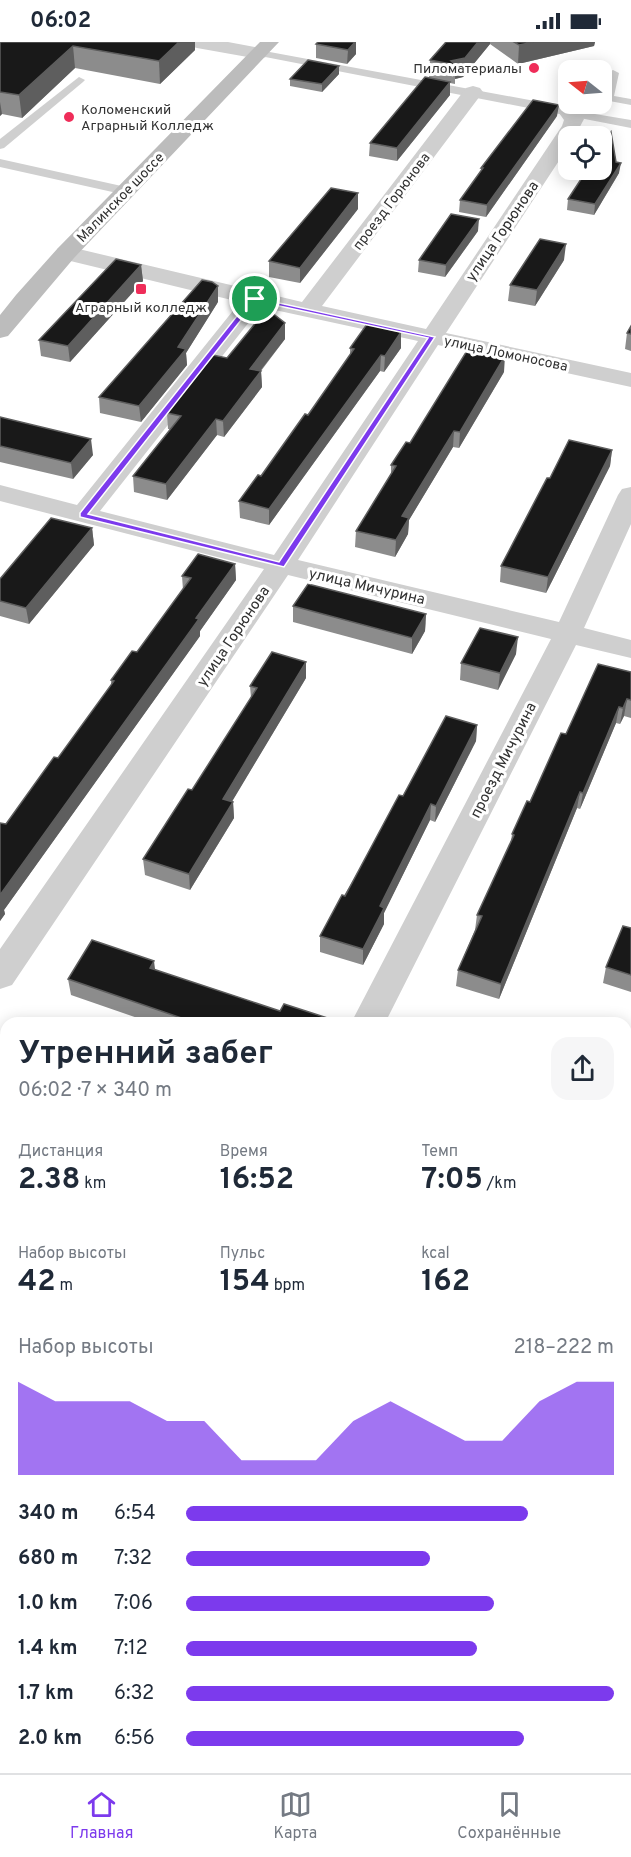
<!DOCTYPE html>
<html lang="ru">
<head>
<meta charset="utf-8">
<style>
	:root { --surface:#fff; --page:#f6f6f7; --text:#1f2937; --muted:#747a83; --line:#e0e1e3; --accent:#7c3aed }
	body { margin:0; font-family:Overpass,sans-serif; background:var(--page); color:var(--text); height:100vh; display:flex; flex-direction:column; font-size:22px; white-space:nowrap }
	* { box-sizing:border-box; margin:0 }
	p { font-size:20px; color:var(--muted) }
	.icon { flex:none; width:33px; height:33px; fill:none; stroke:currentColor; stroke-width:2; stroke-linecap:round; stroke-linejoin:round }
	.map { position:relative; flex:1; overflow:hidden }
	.panel { position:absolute; left:0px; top:975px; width:632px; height:756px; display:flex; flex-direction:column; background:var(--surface); border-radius:18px 18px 0 0; box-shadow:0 3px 15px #0003 }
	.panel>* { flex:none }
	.needle { width:39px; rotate:287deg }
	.buttons { position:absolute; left:558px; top:18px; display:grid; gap:12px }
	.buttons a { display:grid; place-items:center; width:54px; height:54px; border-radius:12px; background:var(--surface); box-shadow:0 3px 15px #0003; font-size:30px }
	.pin { position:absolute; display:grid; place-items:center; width:51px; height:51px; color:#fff; margin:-26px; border:3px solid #fff; border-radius:50%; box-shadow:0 2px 6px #0007 }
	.round { display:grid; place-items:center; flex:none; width:63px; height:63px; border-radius:18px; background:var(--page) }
	.overview { display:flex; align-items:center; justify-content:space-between; height:102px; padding:0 18px }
	h1 { font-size:33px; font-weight:700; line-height:45px }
	.stats { display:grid; grid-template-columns:repeat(3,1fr); gap:9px; height:102px; padding:6px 18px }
	.stats div { display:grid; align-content:center }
	.stats b { font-size:30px; font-weight:700 }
	.stats small { font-size:16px; font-weight:400 }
	.stats p { font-size:16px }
	.chart { height:168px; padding:12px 18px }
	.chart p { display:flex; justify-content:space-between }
	.chart svg { width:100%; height:108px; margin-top:6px; fill:var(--accent); opacity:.7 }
	ul { padding:0 18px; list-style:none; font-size:20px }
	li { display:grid; grid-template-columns:96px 72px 1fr; align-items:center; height:45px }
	li i { height:15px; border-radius:8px; background:var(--accent) }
	.status { display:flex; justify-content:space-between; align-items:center; height:42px; padding:0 30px; background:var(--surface); direction:ltr }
	.status svg { height:16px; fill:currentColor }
	.tab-bar { display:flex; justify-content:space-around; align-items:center; height:84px; border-top:2px solid var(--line); background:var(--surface); font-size:16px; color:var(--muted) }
	.tab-bar a { display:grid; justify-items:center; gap:3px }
	.tab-bar .on { color:var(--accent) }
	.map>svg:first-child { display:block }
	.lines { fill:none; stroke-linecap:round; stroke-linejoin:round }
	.lane { fill:#cfcfcf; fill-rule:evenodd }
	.street { fill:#cfcfcf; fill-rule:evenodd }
	.secondary { fill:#bcbcbc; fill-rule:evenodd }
	.wall { fill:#8c8c8c }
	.shaded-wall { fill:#5e5e5e }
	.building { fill:#191919; stroke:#5e5e5e; stroke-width:1.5 }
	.route { fill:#7c3aed; stroke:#fff; stroke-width:1.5; fill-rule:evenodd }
	.poi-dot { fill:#ef2d59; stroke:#fff; stroke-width:2 }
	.labels { text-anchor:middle; stroke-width:6; stroke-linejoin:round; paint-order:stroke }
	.far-poi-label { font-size:14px; fill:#323232; stroke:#fff; text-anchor:end }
	.far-street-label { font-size:14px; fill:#323232; stroke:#fff }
	.street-label { font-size:15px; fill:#323232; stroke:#fff }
</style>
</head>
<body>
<div class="status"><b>06:02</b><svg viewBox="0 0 49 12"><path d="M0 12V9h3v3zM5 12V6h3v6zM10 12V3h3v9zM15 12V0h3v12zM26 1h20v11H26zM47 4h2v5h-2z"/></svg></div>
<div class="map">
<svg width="631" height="1731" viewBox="0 0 631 1731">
	<rect width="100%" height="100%" fill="#fff"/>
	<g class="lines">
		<g class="lane">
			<path d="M259,8l292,54 20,6 60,10v8l-376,-73v-4z"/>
			<path d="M613,28l6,3 -5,23 17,3v6l-27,-5 -2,-2 5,-25z"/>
			<path d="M79,35l6,3 -2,2 -79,66 -4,1v-10z"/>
			<path d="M0,117l126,28 6,4 -6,4 -126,-28z"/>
		</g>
		<g class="street">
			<path d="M188,0h40l38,7 2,4 -2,4 -7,2 -62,-11 -7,-2z"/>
			<path d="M473,44l7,2 3,4 -161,214 104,23 136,-203 2,-6 -5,-7 3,-4c11,-3 16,1 22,10l-9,17h-7v11l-122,186 185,40v14l-193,-42 -140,215 261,62 59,-127 4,-6 9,-2v37l-47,104 47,12v18l-55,-13 -191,378h-34l200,-384 -263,-64 -276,410 -12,4v-40l264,-380 -264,-68v-16l77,20 163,-203 -182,-44 -3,-5 3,-5 8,-2 236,56 164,-214zM261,265l157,34 -144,214 -174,-44z"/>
			<path d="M0,993l6,2v28l-6,-2z"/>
			<path d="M626,1207l5,1v35l-5,-2z"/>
			<path d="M0,1386l6,2v41l-6,-2z"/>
			<path d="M626,1711l5,2v18h-48l-3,-6h46z"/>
		</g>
		<path class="secondary" d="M260,0h19l-205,216 -66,78 -8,2v-23l16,-20 42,-47z"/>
	</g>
	<g class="wall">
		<path d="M0,0h195v8l-35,34 -85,-16 -53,50 -20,-4 -2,2z"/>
		<path d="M318,0h38v12l-9,10 -31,-6v-14z"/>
		<path d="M446,0h149l-1,4 -76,18 -28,-20 -27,33 -8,2v5l-5,-1v12l-53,66 -28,-5 1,-13 59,-65 1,-18z"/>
		<path d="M339,32l-17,18 -32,-6v-7z"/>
		<path d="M557,74l-71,101 -27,-5 1,-12 21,-28v-4z"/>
		<path d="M616,120l3,11 -25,42 -27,-5 1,-11z"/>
		<path d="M358,167l-58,74 -31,-6v-16z"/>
		<path d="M478,189l-33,46 -27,-5 1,-12z"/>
		<path d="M564,218l-29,46 -27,-5 2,-16z"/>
		<path d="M141,223l2,16 -73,81 -29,-6 -2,-16z"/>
		<path d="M218,260l-32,51 1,12 -46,57 -41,-9 -1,-16z"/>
		<path d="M285,281v16l-24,32 1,16 -38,50 -7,-2 -50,65 -33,-8 -1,-16 37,-47h-2l-1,-16 60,-55z"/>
		<path d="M631,284v25l-6,-2 2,-16z"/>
		<path d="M401,290v16l-17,24 -4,-1 -111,154 -29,-7 -1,-17 22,-25 47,-61 42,-60v-7z"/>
		<path d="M504,330l-45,76 -6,-1 -44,73 -1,14 -13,23 -40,-10 1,-16 35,-57v-9l19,-22z"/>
		<path d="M0,375l93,38 -20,24 -73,-17z"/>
		<path d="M612,408l-2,16 -64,127 -46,-11 1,-16 49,-88z"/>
		<path d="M92,486l2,17 -65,79 -29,-8v-37z"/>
		<path d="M235,522l1,16 -36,51v5l-196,274 1,4 -5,7 6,-97 52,-66 53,-73v-5l26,-28 46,-62 -1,-14z"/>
		<path d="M293,564l133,8 -1,17 -13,23 -119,-32z"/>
		<path d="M516,612l-18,36 -38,-10 1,-17z"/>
		<path d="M631,630v46l-7,-2 -4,8 -4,-1 -36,86 -3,-1 -78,191 -43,-13 2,-16 17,-40 2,-15 34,-74 1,-7 54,-100z"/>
		<path d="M306,636l-74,123 1,1 1,16 -44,72 -45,-15 -2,-16 49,-69 59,-92 -1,-12z"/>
		<path d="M477,683l-1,16 -41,81 -5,-2 -46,93v11l-21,41 -43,-13v-16l83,-140z"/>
		<path d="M631,886v64l-28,-9 3,-16z"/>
		<path d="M155,928l125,41 63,12h-191l-81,-28 -3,-16z"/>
		<path d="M626,1078l5,1v61l-5,-2z"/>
		<path d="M0,1200l6,3v86l-6,-3z"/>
		<path d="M631,1317v21l-5,-2z"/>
	</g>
	<g class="shaded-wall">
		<path d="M179,0h16v8l-35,34 -1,-23z"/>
		<path d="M355,0h1v12l-9,10 1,-14z"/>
		<path d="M478,0h12v2l-27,33 -8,2 1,-14 -5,-4z"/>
		<path d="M534,0h61l-1,4 -76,18 1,-19z"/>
		<path d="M73,4l2,22 -53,50 -3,-23z"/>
		<path d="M339,24v8l-17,18v-8z"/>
		<path d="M450,40v13l-53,66v-13z"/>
		<path d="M0,60l2,12 -2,2z"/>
		<path d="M559,63l-2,11 -71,101 1,-12z"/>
		<path d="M621,121l-2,10 -25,42 1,-11z"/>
		<path d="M358,151v16l-58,74v-15z"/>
		<path d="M479,177l-1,12 -33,46 1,-12z"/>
		<path d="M566,202l-2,16 -29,46 2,-16z"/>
		<path d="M141,223l2,16 -73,81 -2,-16z"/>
		<path d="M218,244v16l-32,51 1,12 -46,57 -2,-16z"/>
		<path d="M285,281v16l-35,45v-15z"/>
		<path d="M401,290v16l-17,24 1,-16z"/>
		<path d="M381,313l-1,16 -111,154v-16z"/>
		<path d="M505,314l-1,16 -45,76 1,-16z"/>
		<path d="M261,329l1,16 -38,50 -1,-16z"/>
		<path d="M216,377l1,16 -50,65 -1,-16z"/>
		<path d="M454,389l-1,16 -44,73 -1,14 -13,23 1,-17 6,-24z"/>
		<path d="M91,397l2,16 -20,24 -2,-16z"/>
		<path d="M612,408l-2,16 -64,127 2,-16z"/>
		<path d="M92,486l2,17 -65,79 -3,-16z"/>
		<path d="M235,522l1,16 -36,51v5l-196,274 1,4 -5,7v-26z"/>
		<path d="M426,572l-1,17 -13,23v-16z"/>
		<path d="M518,595l-2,17 -18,36 2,-17z"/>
		<path d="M306,620v16l-82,137 -1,-16z"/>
		<path d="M627,657l-3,17 -4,8 3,-16z"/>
		<path d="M619,665l-3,16 -36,86 3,-16z"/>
		<path d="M477,683l-1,16 -41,81 1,-16z"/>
		<path d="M580,750l-3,16 -78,191 2,-15z"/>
		<path d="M233,760l1,16 -44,72 -1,-16z"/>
		<path d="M431,762l-1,16 -46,93v11l-21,41v-16l17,-43z"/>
		<path d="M154,919l2,16 -6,-9z"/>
		<path d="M6,1047v21l-6,10v-21z"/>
		<path d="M6,1559v19l-6,10v-19z"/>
	</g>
	<g class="building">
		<path d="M1,0h178l-20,19 -86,-15 -54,49 -19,-3v-49z"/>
		<path d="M318,0h37l-7,8 -32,-6z"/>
		<path d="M446,0h32l-13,16 -14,3 5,4 -26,-5z"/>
		<path d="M514,0h20l-15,3z"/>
		<path d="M308,18l31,6 -17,18 -32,-5z"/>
		<path d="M425,35l25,5 -53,66 -27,-5z"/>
		<path d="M533,58l26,5 -72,100 -27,-5 23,-32h-2z"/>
		<path d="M611,90l5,30 5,1 -26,41 -27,-5 19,-29h15v-23z"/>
		<path d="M331,146l27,5 -58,75 -31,-7z"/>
		<path d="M451,172l28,5 -33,46 -27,-5z"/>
		<path d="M540,197l26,5 -29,46 -27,-5z"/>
		<path d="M116,217l25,6 -73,81 -29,-6z"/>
		<path d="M202,238l10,2 6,4 -40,61 8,2 -47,57 -40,-9z"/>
		<path d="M267,267l18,14 -35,46 11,2 -38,50 -7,-2 -50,65 -33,-8 48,-60 -14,-3 46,-58 14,3z"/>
		<path d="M367,282l34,8 -16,24 -4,-1 -112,154 -30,-8 19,-26 3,1 44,-62 3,1 46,-66 -4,-1z"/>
		<path d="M631,284v8l-4,-1z"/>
		<path d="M468,307l37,7 -45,76 -6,-1 -52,85 7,2 -13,22 -40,-9 40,-65 -5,-1 15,-23 4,1z"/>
		<path d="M0,375l91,22 -20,24 -71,-17z"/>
		<path d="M569,398l43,10 -64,127 -47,-11 46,-88h3z"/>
		<path d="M51,476l41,10 -66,80 -26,-7v-22z"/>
		<path d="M198,512l37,10 -39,54 3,1 -199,276v-72l6,1 48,-67 4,1 56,-77 -3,-1 21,-29 5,1 54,-74 -9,-2z"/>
		<path d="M308,542l118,30 -14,24 -119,-32z"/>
		<path d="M480,586l38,9 -18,36 -39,-10z"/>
		<path d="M272,610l34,10 -83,137 10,3 -44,72 -46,-15 45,-70 4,1 65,-102 -7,-2z"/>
		<path d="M598,622l33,8v28l-4,-1 -4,9 -4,-1 -36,86 -3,-1 -79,192 -43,-14 24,-54 -5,-1 37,-80 -2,-1 15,-33 3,1 31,-69 5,1z"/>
		<path d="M446,674l31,9 -41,81 -5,-2 -51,102 4,2 -21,41 -43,-13 22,-41 3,1 54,-101 4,1z"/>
		<path d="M623,884l8,2v47l-25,-8z"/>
		<path d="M92,898l62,21 -4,7 130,43 4,-7 59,19h-147l-128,-44z"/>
		<path d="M0,1032l6,2v13l-6,10z"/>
		<path d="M626,1078l5,1v45l-5,-2z"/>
		<path d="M0,1200l6,3v74l-6,-3z"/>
		<path d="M0,1488l6,3v68l-6,10z"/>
		<path d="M626,1504l5,2v26l-5,14z"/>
	</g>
	<path class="route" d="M252,255l183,40 -151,230 -204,-50v-4zM256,259l172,37 -149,224 -191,-48z"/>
	<g class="poi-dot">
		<circle cx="534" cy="26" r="6"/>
		<circle cx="69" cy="75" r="6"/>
		<rect x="135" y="241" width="12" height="12" rx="3"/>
	</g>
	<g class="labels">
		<g class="far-poi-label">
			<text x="522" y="31">Пиломатериалы</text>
			<text x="81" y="72" text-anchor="start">Коломенский<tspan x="81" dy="16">Аграрный Колледж</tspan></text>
			<text x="141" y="270" text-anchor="middle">Аграрный колледж</text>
		</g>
		<g class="far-street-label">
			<text transform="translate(120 155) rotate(-46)" y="5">Малинское шоссе</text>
			<text transform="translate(391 159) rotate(-53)" y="5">проезд Горюнова</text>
			<text transform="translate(506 311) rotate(12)" y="5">улица Ломоносова</text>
		</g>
		<g class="street-label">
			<text transform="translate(502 189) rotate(-56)" y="5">улица Горюнова</text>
			<text transform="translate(367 544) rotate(13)" y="5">улица Мичурина</text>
			<text transform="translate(233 594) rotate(-56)" y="5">улица Горюнова</text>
			<text transform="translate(503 718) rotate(-63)" y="5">проезд Мичурина</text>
		</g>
	</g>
</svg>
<div class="buttons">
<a><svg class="needle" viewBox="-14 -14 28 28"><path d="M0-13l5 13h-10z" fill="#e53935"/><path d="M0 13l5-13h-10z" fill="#747a83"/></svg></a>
<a><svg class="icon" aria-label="locate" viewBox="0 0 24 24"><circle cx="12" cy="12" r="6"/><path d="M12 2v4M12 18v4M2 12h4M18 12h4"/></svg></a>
</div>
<div class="pin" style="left:255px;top:257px;background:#1e9e55"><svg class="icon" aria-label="arrive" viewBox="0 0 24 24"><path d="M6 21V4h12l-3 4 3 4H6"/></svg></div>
<section class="panel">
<div class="overview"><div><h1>Утренний забег</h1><p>06:02 · 7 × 340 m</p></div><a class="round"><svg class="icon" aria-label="share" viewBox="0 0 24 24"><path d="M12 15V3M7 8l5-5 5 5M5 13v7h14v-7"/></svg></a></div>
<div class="stats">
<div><p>Дистанция</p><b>2.38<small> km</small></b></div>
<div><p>Время</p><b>16:52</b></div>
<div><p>Темп</p><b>7:05<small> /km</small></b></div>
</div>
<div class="stats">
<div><p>Набор высоты</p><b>42<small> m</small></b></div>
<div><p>Пульс</p><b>154<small> bpm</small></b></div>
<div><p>kcal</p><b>162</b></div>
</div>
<div class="chart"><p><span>Набор высоты</span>218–222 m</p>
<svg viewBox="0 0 160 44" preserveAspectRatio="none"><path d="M0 44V6L10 14L20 14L30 14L40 22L50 22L60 38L70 38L80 38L90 22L100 14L110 22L120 30L130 30L140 14L150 6L160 6V44z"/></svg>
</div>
<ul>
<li><b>340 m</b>6:54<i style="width:80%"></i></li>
<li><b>680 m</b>7:32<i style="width:57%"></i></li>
<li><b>1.0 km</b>7:06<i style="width:72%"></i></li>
<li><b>1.4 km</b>7:12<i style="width:68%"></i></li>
<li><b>1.7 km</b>6:32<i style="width:100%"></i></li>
<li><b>2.0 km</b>6:56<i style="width:79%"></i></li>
</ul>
</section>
</div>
<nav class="tab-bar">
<a class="on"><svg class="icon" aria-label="home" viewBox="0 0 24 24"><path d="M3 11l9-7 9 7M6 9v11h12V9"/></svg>Главная</a>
<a><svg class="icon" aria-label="map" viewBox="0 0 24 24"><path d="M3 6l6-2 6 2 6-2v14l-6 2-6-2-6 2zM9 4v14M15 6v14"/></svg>Карта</a>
<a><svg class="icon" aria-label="saved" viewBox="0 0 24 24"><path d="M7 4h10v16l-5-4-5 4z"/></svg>Сохранённые</a>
</nav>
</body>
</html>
